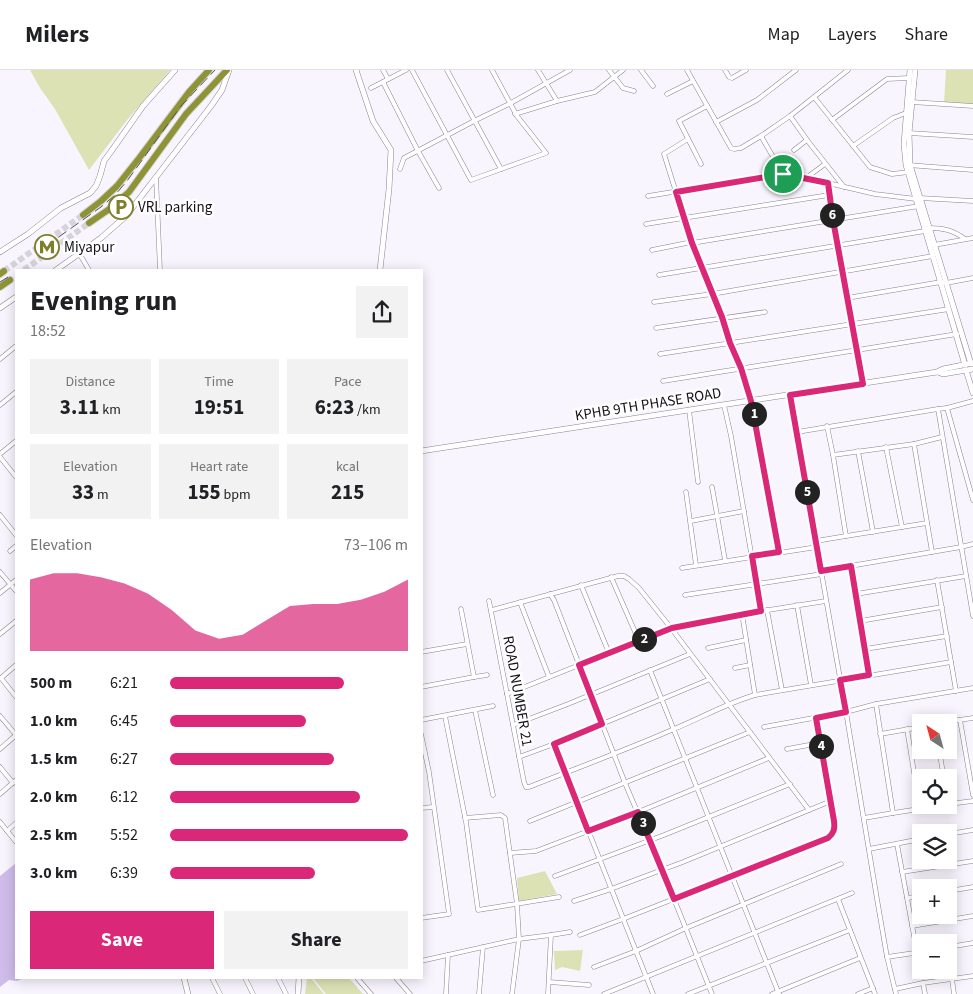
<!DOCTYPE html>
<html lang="en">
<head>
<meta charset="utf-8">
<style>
	:root { --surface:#fff; --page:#f2f2f2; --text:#202124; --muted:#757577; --line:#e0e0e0; --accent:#db2777 }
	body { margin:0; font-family:"Source Sans 3",sans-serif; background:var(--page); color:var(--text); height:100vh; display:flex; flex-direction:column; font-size:19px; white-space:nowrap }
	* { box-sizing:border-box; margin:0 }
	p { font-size:16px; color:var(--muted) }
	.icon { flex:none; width:28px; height:28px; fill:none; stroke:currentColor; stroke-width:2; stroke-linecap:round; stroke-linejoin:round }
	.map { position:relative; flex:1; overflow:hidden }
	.details { position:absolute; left:15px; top:199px; width:408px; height:710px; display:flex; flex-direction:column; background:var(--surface); border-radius:0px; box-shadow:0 2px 12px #0003 }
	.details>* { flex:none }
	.needle { width:32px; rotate:324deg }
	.controls { position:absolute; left:912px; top:644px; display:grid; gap:10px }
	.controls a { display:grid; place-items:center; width:45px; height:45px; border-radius:0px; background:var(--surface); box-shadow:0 2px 12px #0003; font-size:25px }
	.pin { position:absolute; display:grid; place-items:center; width:42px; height:42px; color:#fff; margin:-21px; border:2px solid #fff; border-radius:50%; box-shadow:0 1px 5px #0007 }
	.km { position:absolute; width:25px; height:25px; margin:-12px; border-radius:50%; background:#222; color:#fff; font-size:14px; line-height:25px; text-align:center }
	.round { display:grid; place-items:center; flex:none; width:52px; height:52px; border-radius:0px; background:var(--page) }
	.summary { display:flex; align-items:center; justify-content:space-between; height:85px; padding:0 15px }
	h1 { font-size:28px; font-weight:700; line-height:38px }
	.stats { display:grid; grid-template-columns:repeat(3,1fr); gap:8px; height:85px; padding:5px 15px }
	.stats div { display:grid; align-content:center; border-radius:0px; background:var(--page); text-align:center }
	.stats b { font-size:21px; font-weight:700 }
	.stats small { font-size:14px; font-weight:400 }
	.stats p { font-size:14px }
	.chart { height:140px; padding:10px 15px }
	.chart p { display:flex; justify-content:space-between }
	.chart svg { width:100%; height:90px; margin-top:5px; fill:var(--accent); opacity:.7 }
	.cta { display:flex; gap:10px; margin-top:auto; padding:10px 15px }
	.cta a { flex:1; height:58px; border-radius:0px; background:var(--accent); color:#fff; font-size:20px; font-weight:700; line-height:58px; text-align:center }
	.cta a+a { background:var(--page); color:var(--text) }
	ul { padding:0 15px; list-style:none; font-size:16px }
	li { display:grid; grid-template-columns:80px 60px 1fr; align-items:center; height:38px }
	li i { height:12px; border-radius:6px; background:var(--accent) }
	header { display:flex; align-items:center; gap:30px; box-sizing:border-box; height:70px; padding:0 25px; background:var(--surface); border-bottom:1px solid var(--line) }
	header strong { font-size:24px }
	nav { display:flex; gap:28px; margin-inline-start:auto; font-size:18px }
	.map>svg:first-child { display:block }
	.green { fill:#dde2b5 }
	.water { fill:#d0bcea }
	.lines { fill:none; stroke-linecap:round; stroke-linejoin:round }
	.highway-tunnel { stroke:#d7d3dc; stroke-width:6; stroke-dasharray:6 3; stroke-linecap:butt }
	.street-casing { stroke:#8a8295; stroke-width:5 }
	.secondary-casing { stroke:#8a8295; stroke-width:6 }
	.highway-casing { stroke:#d5d4d5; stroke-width:8 }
	.street { stroke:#fff; stroke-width:4 }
	.secondary { stroke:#fff; stroke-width:5 }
	.highway { stroke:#8e9436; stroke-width:6 }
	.rail { stroke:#545159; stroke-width:1; stroke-dasharray:10 5; stroke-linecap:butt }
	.route-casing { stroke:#fff; stroke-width:10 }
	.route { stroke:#db2777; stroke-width:6 }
	.labels { text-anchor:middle; stroke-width:5; stroke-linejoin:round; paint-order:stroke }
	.poi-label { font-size:15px; fill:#141118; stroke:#fff; text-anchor:start }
	.street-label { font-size:15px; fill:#141118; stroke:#fff }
</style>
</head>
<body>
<header>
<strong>Milers</strong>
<nav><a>Map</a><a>Layers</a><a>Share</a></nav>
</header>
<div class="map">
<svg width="973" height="924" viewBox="0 0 973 924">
	<rect width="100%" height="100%" fill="#f9f5fe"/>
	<g class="green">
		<path d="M30,0h140l-43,50 -38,50 -34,-61 -15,-21z"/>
		<path d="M946,0h27v35l-29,-2z"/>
		<path d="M545,801l12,23 -38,7 -2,-23z"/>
		<path d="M583,880l-3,21 -18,-4 -7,3 -1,-19z"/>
		<path d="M307,908h4l13,16h-19z"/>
		<path d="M313,908h36l14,16h-37z"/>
	</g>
	<path class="water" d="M16,793v115h8l-7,3 -8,-1 -9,7v-111z"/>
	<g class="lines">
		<g class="highway-tunnel">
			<path d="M24,200l65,-47"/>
			<path d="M4,201l79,-56"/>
		</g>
		<defs>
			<g id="street">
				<path d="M383,0l5,9"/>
				<path d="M412,0l59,110 75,-27 -29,-37 -25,-46"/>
				<path d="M447,0l54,99"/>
				<path d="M538,0l19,31 38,-9 28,-22"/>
				<path d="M609,0l14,18 11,3"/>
				<path d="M641,0l12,16"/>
				<path d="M725,0l4,7 3,1 14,-8"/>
				<path d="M383,12l35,69 21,37"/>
				<path d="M371,18l35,-18"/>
				<path d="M667,24l26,-13"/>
				<path d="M814,27l56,70 22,7 17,-2"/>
				<path d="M912,32l61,4"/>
				<path d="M515,44l42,-13"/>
				<path d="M790,46l17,24 37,47"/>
				<path d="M832,50l55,-41 22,-1"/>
				<path d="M716,52l41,-22 39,-30"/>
				<path d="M909,63l64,4"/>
				<path d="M761,66l29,-20 58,-46"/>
				<path d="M688,69l-24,15 28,89 30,74 8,26 11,25 10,33 28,151"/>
				<path d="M853,76l40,-28 13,-5"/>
				<path d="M794,80l13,-10"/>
				<path d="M701,94l-22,-43 28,-15"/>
				<path d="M908,95l65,5"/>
				<path d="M400,99l4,-11 70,-37 35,-17 61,-34"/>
				<path d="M783,104l15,2 77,18 41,5 4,-1 53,3"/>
				<path d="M810,105l15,-11"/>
				<path d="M156,107l4,93"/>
				<path d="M828,113l5,37 30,164"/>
				<path d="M648,126l135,-22 -22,-38 -20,12 -7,1 -3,-1 -44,-78"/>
				<path d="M646,154l183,-29"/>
				<path d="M929,158c14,0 24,2 36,11"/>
				<path d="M692,173l227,-37"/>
				<path d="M934,175l39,-7"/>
				<path d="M652,180l40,-8"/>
				<path d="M79,183l10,17"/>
				<path d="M659,205l266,-44"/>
				<path d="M847,228l94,-16 5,1 27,-5"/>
				<path d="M654,232l58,-8 221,-38"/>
				<path d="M656,258l109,-16"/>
				<path d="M660,284l289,-45"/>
				<path d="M0,289l16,-13"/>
				<path d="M663,311l294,-47"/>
				<path d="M790,325l56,317 31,187 10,58 9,37"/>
				<path d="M973,331l-26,7 -9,1 35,207"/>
				<path d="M0,335l16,-13"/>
				<path d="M724,335l7,31 30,175"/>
				<path d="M947,338l26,92"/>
				<path d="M689,340l9,72"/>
				<path d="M827,356l6,29"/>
				<path d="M797,362l141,-23"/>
				<path d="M914,374l-81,11 13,81 81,-13"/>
				<path d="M886,377l16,80"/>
				<path d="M858,381l15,81"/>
				<path d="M0,384l16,-13"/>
				<path d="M0,387l16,20"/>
				<path d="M712,417l13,73"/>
				<path d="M686,422l10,73"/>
				<path d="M0,445l16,20"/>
				<path d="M691,451l53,-10"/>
				<path d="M816,471l30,-5"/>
				<path d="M10,481l6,-5"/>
				<path d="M932,482l-18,-108 28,-7"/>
				<path d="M851,496l18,109"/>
				<path d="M682,498l135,-21"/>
				<path d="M821,501l140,-24 12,-3"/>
				<path d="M0,502l16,19"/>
				<path d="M611,507l28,64"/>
				<path d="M937,510l19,111"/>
				<path d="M581,515l28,68"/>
				<path d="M0,523l16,-13"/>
				<path d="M550,524l4,6 71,183 47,111 40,100"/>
				<path d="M856,524l110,-18"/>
				<path d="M685,525l137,-21"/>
				<path d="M489,531l35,181 2,5h3c48,-19 97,-37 145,-58 27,-11 53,-26 81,-34"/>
				<path d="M520,532l29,75"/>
				<path d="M797,535l14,80"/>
				<path d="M492,540l126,-34h6l5,3 10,9 32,40 138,182"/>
				<path d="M767,540l15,80"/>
				<path d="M742,544l13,81 196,-33"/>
				<path d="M860,551l82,-14"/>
				<path d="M0,564l16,-13"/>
				<path d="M708,578l38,-8"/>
				<path d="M865,579l82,-13"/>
				<path d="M421,582l46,-8"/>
				<path d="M735,598l15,-3"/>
				<path d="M650,600l129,324"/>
				<path d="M474,607l13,-2"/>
				<path d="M1,608l15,19"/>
				<path d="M1,608l15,-13"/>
				<path d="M421,617l53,-10 -13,-68"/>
				<path d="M507,624l164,-66 71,-14 84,-13"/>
				<path d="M876,634l17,109"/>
				<path d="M475,640l18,85"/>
				<path d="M0,646l16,19"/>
				<path d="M445,646l21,106 12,88 81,-13"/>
				<path d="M421,650l72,-14"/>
				<path d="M960,650l13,75"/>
				<path d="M945,652l28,-4"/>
				<path d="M513,655l55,-21 122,-50"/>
				<path d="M764,657l82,-15 30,-8 97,-16"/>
				<path d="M907,659l13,80"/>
				<path d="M421,664l8,38 20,142 -28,4"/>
				<path d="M880,664l41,-7"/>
				<path d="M554,674l99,250"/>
				<path d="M0,679l16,-14"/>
				<path d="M787,679l33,-6"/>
				<path d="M939,680l5,28"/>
				<path d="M519,687l35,-13 156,-65"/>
				<path d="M0,697l13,16"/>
				<path d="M0,724l16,-14"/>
				<path d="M949,734l24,-3"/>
				<path d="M421,738l12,-1"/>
				<path d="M465,748l36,-3 4,3 12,86 2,35 -7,55"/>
				<path d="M864,748l29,-5 52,-8"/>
				<path d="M530,751l220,-89"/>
				<path d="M0,752l16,20"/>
				<path d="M7,761l9,-8"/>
				<path d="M949,764l24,-4"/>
				<path d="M897,774l20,108"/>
				<path d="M869,779l52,-10"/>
				<path d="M510,783l26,-2 102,-39 131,-54"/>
				<path d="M902,802l71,-11"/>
				<path d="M555,806l109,-41 126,-51"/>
				<path d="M949,821l24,-4"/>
				<path d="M907,828l14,-2"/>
				<path d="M838,829l37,95"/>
				<path d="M574,831l37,-12 72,-27 148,-61"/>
				<path d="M912,856l61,-10"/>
				<path d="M551,865l19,-3"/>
				<path d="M580,865l43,-16 205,-81c6,-5 7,-9 6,-17l-18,-104"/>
				<path d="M949,877l24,-4"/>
				<path d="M887,887l34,-5"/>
				<path d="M421,891l98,-22 32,-4 -3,59"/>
				<path d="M594,897l42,-16 50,-23 155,-64"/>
				<path d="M212,908l8,16"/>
				<path d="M245,908l8,16"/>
				<path d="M278,908l8,16"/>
				<path d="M357,908l14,16"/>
				<path d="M396,908l14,16"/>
				<path d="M952,909l2,15"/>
				<path d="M549,912l40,3"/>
				<path d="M923,913l2,11"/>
				<path d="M895,919l28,-6 50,-7"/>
				<path d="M446,924l2,-39"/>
				<path d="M479,924l4,-47"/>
				<path d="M604,924l248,-101"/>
				<path d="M688,924l162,-64"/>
				<path d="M772,924l88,-36"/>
				<path d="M858,924l15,-6"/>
			</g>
			<g id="secondary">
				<path d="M356,0l17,51 18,29 -2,39 -9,81"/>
				<path d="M910,0l-6,74 2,21 59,200"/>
				<path d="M915,0l-6,63 1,32 61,199"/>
				<path d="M0,182l28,-18 33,-26 29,-15 6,-7 4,-10 4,-15 6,-8 33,-47 32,-36"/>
				<path d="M56,200l45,-32 25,-22 85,-110 11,-16 7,-20"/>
				<path d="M0,238l16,-11"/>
				<path d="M966,300l7,23"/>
				<path d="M938,302l5,2 30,-5"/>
				<path d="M421,381l516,-79 6,-3 30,-6"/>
				<path d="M184,908l4,16"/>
				<path d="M298,924l1,-16"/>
			</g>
			<g id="highway">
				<path d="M83,145l18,-14 16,-15 23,-29 49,-65 20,-22"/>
				<path d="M89,153l19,-13 21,-18 57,-78 41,-44"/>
				<path d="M0,204l4,-3"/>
				<path d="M0,217l10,-7"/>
			</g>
		</defs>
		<use href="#street" class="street-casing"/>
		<use href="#secondary" class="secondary-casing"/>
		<use href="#highway" class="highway-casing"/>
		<use href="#street" class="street"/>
		<use href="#secondary" class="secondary"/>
		<use href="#highway" class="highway"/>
		<g class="rail">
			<path d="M46,176l55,-39 14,-12 12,-14 54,-75 34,-36"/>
			<path d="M0,212l8,-5"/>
		</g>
	</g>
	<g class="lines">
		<defs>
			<path id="route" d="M783,104l45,9 5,37 30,164 -73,11 31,176 30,-5 18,109 -29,5 6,32 -30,6 18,103c1,8 0,12 -6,17l-154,61 -36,-87 -50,19 -34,-87 48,-20 -23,-59 93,-37 89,-17 -9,-55 27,-4 -28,-151 -10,-33 -11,-25 -8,-26 -30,-74 -16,-51z"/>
		</defs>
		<use href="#route" class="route-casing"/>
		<use href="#route" class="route"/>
	</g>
	<defs>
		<symbol id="parking-ring" viewBox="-11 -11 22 22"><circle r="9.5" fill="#fff" stroke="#7c802b" stroke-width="1.5"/><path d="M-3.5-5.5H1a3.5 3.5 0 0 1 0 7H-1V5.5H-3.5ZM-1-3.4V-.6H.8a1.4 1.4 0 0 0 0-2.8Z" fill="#7c802b"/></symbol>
		<symbol id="metro-ring" viewBox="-11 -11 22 22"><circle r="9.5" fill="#fff" stroke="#7c802b" stroke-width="1.5"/><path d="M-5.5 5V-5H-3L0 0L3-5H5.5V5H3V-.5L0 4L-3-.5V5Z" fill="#7c802b"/></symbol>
	</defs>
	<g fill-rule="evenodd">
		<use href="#parking-ring" x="107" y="123" width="28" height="28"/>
		<use href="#metro-ring" x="33" y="163" width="28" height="28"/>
	</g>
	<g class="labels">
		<g class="poi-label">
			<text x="138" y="142">VRL parking</text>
			<text x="64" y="182">Miyapur</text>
		</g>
		<g class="street-label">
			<text transform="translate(648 334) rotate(-9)" y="5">KPHB 9TH PHASE ROAD</text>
			<text transform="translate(518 621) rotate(80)" y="5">ROAD NUMBER 21</text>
		</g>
	</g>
</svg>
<div class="controls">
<a><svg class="needle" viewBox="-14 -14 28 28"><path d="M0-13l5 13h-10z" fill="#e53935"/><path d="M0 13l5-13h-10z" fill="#757577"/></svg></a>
<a><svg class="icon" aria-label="locate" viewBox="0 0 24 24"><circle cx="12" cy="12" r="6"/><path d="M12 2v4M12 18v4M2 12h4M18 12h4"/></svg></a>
<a><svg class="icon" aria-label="layers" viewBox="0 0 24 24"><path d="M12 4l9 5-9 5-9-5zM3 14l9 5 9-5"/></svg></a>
<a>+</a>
<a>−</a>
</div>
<div class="pin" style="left:783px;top:104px;background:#1e9e55"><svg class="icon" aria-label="arrive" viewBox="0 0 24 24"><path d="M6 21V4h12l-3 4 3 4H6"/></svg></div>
<b class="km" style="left:754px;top:344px">1</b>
<b class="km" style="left:644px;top:569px">2</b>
<b class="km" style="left:643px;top:753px">3</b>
<b class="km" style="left:821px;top:676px">4</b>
<b class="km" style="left:807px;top:422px">5</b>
<b class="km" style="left:832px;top:145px">6</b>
<section class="details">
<div class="summary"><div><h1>Evening run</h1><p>18:52</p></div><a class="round"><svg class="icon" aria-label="share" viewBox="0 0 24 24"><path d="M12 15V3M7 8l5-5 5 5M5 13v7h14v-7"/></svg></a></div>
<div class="stats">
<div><p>Distance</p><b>3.11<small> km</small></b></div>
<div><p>Time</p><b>19:51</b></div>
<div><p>Pace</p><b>6:23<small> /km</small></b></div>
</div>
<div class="stats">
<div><p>Elevation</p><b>33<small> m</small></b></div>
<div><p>Heart rate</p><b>155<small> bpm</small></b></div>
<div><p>kcal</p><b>215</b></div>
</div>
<div class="chart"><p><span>Elevation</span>73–106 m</p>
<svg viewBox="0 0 160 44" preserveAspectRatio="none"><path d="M0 44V9L10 6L20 6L30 8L40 11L50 16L60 24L70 34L80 38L90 36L100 29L110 22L120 21L130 21L140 19L150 15L160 9V44z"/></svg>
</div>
<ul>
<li><b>500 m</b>6:21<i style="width:73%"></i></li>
<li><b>1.0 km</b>6:45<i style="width:57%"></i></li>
<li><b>1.5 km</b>6:27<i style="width:69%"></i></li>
<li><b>2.0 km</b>6:12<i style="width:80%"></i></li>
<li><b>2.5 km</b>5:52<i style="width:100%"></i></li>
<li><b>3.0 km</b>6:39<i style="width:61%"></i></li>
</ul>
<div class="cta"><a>Save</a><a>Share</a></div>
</section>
</div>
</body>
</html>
